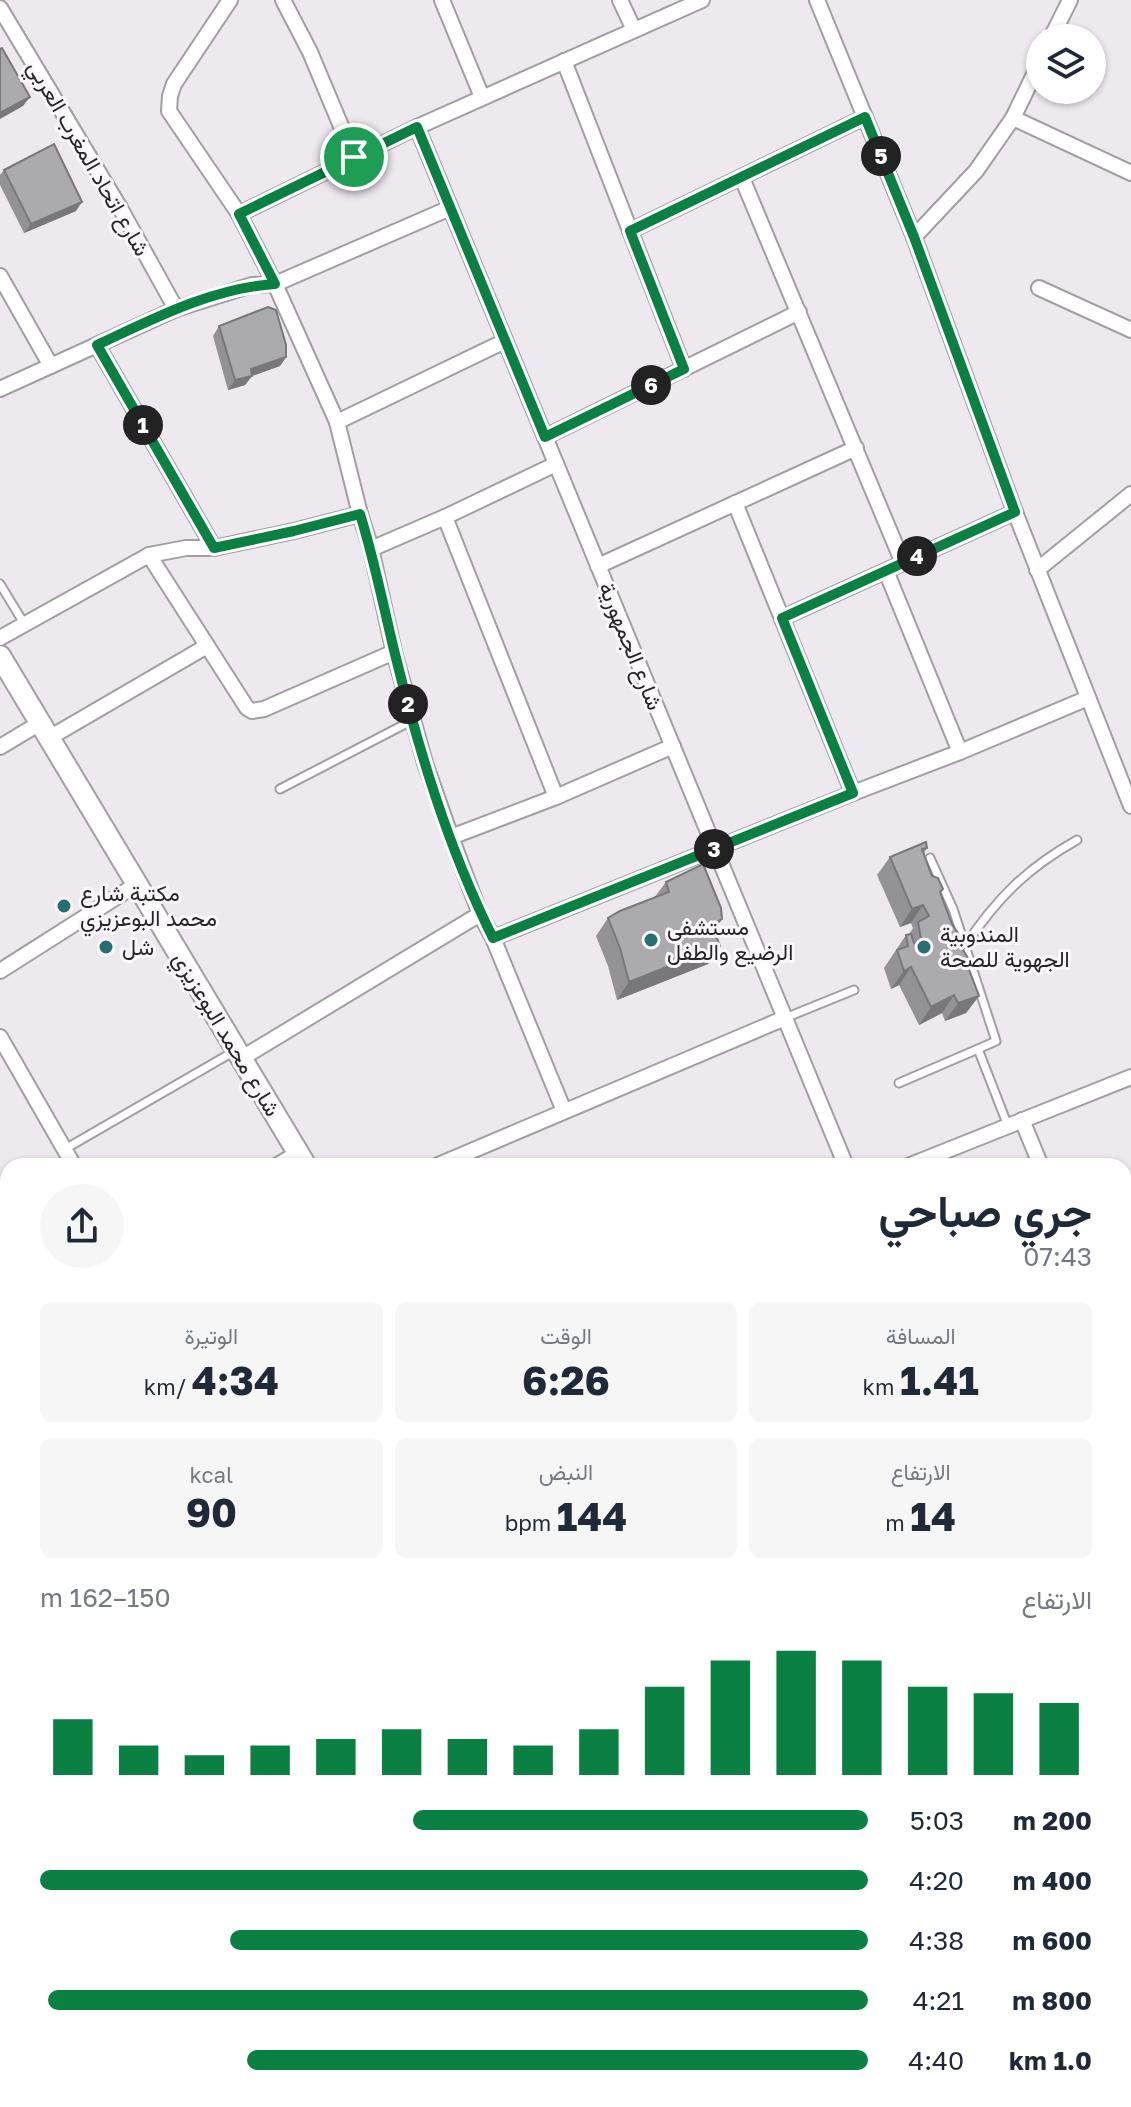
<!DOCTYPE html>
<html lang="ar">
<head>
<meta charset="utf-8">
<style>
	:root { --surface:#fff; --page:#f6f6f7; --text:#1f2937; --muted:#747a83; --accent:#0b8043 }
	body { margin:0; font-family:"Golos Text",Vazirmatn,sans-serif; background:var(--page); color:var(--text); direction:rtl; height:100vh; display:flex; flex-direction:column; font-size:30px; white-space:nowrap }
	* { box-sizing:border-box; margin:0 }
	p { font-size:26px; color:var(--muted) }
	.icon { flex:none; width:44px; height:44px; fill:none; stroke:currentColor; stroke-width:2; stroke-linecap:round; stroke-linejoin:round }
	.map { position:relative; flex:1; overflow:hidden; direction:ltr }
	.sheet { position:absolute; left:0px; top:1158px; width:1132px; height:950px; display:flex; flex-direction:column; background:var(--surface); border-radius:24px 24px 0 0; box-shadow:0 2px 6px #0004; direction:rtl }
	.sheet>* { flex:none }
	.buttons { position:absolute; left:1026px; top:24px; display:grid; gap:16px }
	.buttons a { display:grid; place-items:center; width:80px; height:80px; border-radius:50%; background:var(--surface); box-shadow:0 2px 6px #0004; font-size:40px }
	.pin { position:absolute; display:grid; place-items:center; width:68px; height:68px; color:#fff; margin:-34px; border:4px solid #fff; border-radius:50%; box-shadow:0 2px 8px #0007 }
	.km { position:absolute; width:40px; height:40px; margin:-20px; border-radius:50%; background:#222; color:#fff; font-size:22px; line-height:40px; text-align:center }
	.round { display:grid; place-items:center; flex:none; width:84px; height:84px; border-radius:42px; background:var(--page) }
	.overview { display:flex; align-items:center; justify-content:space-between; height:136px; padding:0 40px }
	h1 { font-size:44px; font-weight:700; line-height:60px }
	.metrics { display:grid; grid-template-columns:repeat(3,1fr); gap:12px; height:136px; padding:8px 40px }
	.metrics div { display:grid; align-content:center; border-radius:12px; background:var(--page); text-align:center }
	.metrics b { font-size:40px; font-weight:700 }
	.metrics small { font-size:22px; font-weight:400 }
	.metrics p { font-size:22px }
	.chart { height:224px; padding:16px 40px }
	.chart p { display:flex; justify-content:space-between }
	.chart svg { width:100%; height:144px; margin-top:8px; stroke:var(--accent); stroke-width:6 }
	ul { padding:0 40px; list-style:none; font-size:26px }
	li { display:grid; grid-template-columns:128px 96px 1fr; align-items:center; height:60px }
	li i { height:20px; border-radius:10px; background:var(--accent) }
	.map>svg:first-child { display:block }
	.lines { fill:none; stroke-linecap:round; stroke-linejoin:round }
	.service-casing { stroke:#a29fa3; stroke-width:11 }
	.minor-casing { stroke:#a29fa3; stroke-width:18 }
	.secondary-casing { stroke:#a29fa3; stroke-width:24 }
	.service { stroke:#fff; stroke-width:7 }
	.minor { stroke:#fff; stroke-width:14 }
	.secondary { stroke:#fff; stroke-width:20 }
	.wall { fill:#939296 }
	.shaded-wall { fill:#78777a }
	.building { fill:#abaaaf; stroke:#78777a; stroke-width:2 }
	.route-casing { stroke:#fff; stroke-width:16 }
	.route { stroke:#0b8043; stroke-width:10 }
	.poi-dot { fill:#246f6f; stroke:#faf6fb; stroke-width:3 }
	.labels { text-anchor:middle; stroke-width:6; stroke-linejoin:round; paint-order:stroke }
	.street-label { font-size:22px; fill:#252426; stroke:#faf6fb }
	.poi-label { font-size:22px; fill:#252426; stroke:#faf6fb; text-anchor:start }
</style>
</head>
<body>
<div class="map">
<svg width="1131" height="2107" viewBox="0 0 1131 2107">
	<rect width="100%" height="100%" fill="#ede9ee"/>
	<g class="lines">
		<defs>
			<g id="service">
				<path d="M0,584l25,41"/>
				<path d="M280,789l133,-69"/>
				<path d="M930,858l23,51 43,132 -18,8 30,77"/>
				<path d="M965,946c31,-47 62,-78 112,-106"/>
				<path d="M785,1018l69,-28"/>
				<path d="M899,1083l79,-34"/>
				<path d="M65,1149l168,-97"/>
			</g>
			<g id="minor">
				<path d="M230,0l-56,84 -4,12 -1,15 70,103 36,70 62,138 23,92 11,35 23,103 31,111 26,74 29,77 13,24 71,173"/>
				<path d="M283,0l27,52 44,105"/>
				<path d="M442,0l40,97"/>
				<path d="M620,0l14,30"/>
				<path d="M817,0l97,237 101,275 116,294"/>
				<path d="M0,8l120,200 56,101"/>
				<path d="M1051,38l19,-38"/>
				<path d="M564,61l120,308"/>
				<path d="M1013,118l118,55"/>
				<path d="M417,127l429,1039"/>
				<path d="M742,178l161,385"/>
				<path d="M239,214l178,-87 285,-127"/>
				<path d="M630,231l235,-114"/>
				<path d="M914,237l62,-66 37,-53 27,-56"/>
				<path d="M0,276l51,90"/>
				<path d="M1039,288l92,42"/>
				<path d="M97,345l117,203"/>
				<path d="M0,389l176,-80 76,-24 23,-1 175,-76"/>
				<path d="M337,422l168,-81"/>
				<path d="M545,437l254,-125"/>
				<path d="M735,503l118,290"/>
				<path d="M445,517l111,280"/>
				<path d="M371,549l74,-32 111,-53"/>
				<path d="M149,555l98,153 5,3 12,-2 130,-57"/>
				<path d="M598,566l258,-118"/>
				<path d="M1037,570l94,-76"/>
				<path d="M886,571l74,181"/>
				<path d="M782,618l233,-106"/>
				<path d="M0,638l149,-83 37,-7h28l80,-17 66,-17"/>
				<path d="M49,738l158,-92"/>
				<path d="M0,747l40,-24"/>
				<path d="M451,837l105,-40 117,-51"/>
				<path d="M493,938l360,-145 107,-41 128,-54"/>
				<path d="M0,971l137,-87"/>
				<path d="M0,1037l74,129"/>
				<path d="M242,1058l238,-144"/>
				<path d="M1022,1120l19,46"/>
				<path d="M276,1166l22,-13"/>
				<path d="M436,1166l349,-148"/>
				<path d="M908,1166l223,-89"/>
				<path d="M0,1222l8,19"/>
				<path d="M1124,1296l7,-3"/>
				<path d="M0,1305l8,-4"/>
				<path d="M1124,1367l7,17"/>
				<path d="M0,1383l8,18"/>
				<path d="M0,1503l8,-3"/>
				<path d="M1124,1504l7,-2"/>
				<path d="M0,1659l8,-3"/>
				<path d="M0,1765l8,-3"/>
				<path d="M1124,1788l7,-3"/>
				<path d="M1124,1840l7,17"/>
				<path d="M1124,1946l7,-2"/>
				<path d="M0,1989l8,-4"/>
				<path d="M0,2006l8,20"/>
				<path d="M1124,2065l7,-3"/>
				<path d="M37,2100l3,7"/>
				<path d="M214,2100l3,7"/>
				<path d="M475,2100l3,7"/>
				<path d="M954,2100l3,7"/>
				<path d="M1087,2100l3,7"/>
				<path d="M340,2107l17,-7"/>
				<path d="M726,2107l17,-7"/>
				<path d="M1020,2107l17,-7"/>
			</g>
			<g id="secondary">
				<path d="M0,656l306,510"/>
				<path d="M784,2100l2,7"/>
			</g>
		</defs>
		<use href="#service" class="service-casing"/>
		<use href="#minor" class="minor-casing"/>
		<use href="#secondary" class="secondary-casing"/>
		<use href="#service" class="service"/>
		<use href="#minor" class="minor"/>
		<use href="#secondary" class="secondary"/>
	</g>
	<g class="wall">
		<path d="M4,170l72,41 -52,22 -24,-48v-10z"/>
		<path d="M219,326l67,31 -6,9 -28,10 -7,9 -17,5 -15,-54z"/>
		<path d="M927,848l-3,5 39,97 4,14 12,32 -13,17 -21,8 -3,-8 -23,12 -20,-40 -8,4 -7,-21 22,-33 3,-1 4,-6 -2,-5 -11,4 -23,-52 13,-18z"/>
		<path d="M666,882l56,37 -8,11 6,16 -12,18 -91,36 -9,-34 -12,-30 12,-18 46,-20z"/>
	</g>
	<g class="shaded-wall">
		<path d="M30,97l-7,9 -23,13v-6z"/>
		<path d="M82,202l-6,9 -52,22 7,-9z"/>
		<path d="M286,357l-6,9 -31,11 3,-1 -7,9 -17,5 7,-10 16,-11z"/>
		<path d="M923,905l-12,18 -11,4 12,-18z"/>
		<path d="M722,919l-12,18 2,-12z"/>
		<path d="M720,946l-12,18 -91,36 12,-18z"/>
		<path d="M911,967l-12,18 -8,4 13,-18z"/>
		<path d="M954,995l-12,18 -23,12 12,-18z"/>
		<path d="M979,996l-13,17 -21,8 13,-18z"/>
	</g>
	<g class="building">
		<path d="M2,48l28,49 -30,16v-64z"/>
		<path d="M54,144l28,58 -51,22 -27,-54z"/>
		<path d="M268,307l8,3 10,35v12l-35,12 1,7 -17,4 -16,-54z"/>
		<path d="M926,842l1,6 -5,1 10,27 6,2 5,11 -3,3 12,32 14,21 -3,5 5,8 -1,6 12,32 -21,7 -4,-8 -23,12 -20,-40 -7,4 -7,-21 11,-4 -2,-11 5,-1 3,9 7,-4 -3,-17 11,-6 -6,-11 -11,4 -22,-52z"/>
		<path d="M703,864l18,44 1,11 -10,6 8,21 -91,36 -9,-34 -12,-30 12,-7 49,-19 -3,-10z"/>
	</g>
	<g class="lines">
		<defs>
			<path id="route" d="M865,117l49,120 101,275 -233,106 71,175 -360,145c-45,-90 -75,-190 -99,-288 -11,-46 -20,-91 -34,-136l-66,17 -80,17 -117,-203c56,-26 115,-57 178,-61l-36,-70 178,-87 128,310 139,-68 -54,-138z"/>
		</defs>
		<use href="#route" class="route-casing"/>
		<use href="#route" class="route"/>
	</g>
	<g class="poi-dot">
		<circle cx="64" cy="906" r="8"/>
		<circle cx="651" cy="940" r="8"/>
		<circle cx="106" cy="947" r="8"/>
		<circle cx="924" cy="947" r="8"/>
	</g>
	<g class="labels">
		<g class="street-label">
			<text transform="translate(89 158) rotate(60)" y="8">شارع اتحاد المغرب العربي</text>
			<text transform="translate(631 646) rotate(68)" y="8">شارع الجمهورية</text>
			<text transform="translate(227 1034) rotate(59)" y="8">شارع محمد البوعزيزي</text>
		</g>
		<g class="poi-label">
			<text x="80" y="901">مكتبة شارع<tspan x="80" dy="25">محمد البوعزيزي</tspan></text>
			<text x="667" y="935">مستشفى<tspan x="667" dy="25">الرضيع والطفل</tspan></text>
			<text x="940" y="942">المندوبية<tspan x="940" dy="25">الجهوية للصحة</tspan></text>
			<text x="122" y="955">شل</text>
		</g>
	</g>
</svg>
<div class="buttons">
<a><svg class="icon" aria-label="layers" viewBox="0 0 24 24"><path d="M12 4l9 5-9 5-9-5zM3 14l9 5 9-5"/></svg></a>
</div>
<div class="pin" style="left:354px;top:157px;background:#1e9e55"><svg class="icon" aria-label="arrive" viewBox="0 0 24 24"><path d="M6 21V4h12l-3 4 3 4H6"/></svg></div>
<b class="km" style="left:143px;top:425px">1</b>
<b class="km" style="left:408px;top:704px">2</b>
<b class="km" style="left:714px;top:849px">3</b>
<b class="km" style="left:917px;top:556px">4</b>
<b class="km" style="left:881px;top:156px">5</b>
<b class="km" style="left:651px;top:385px">6</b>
<section class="sheet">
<div class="overview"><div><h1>جري صباحي</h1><p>07:43</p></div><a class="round"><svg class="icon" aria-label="share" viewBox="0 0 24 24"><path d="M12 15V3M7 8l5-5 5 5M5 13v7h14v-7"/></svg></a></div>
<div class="metrics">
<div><p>المسافة</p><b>1.41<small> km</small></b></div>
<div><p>الوقت</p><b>6:26</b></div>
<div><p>الوتيرة</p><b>4:34<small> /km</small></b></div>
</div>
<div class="metrics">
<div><p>الارتفاع</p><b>14<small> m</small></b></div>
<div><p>النبض</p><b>144<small> bpm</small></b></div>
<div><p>kcal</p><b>90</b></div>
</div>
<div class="chart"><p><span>الارتفاع</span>150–162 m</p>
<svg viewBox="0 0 160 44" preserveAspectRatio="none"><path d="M5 44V27M15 44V35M25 44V38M35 44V35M45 44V33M55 44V30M65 44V33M75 44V35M85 44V30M95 44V17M105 44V9M115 44V6M125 44V9M135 44V17M145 44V19M155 44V22"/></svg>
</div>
<ul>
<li><b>200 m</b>5:03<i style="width:55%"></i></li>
<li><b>400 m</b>4:20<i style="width:100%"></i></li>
<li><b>600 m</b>4:38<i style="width:77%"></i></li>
<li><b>800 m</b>4:21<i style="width:99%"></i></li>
<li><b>1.0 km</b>4:40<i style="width:75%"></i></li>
</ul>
</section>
</div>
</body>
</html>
